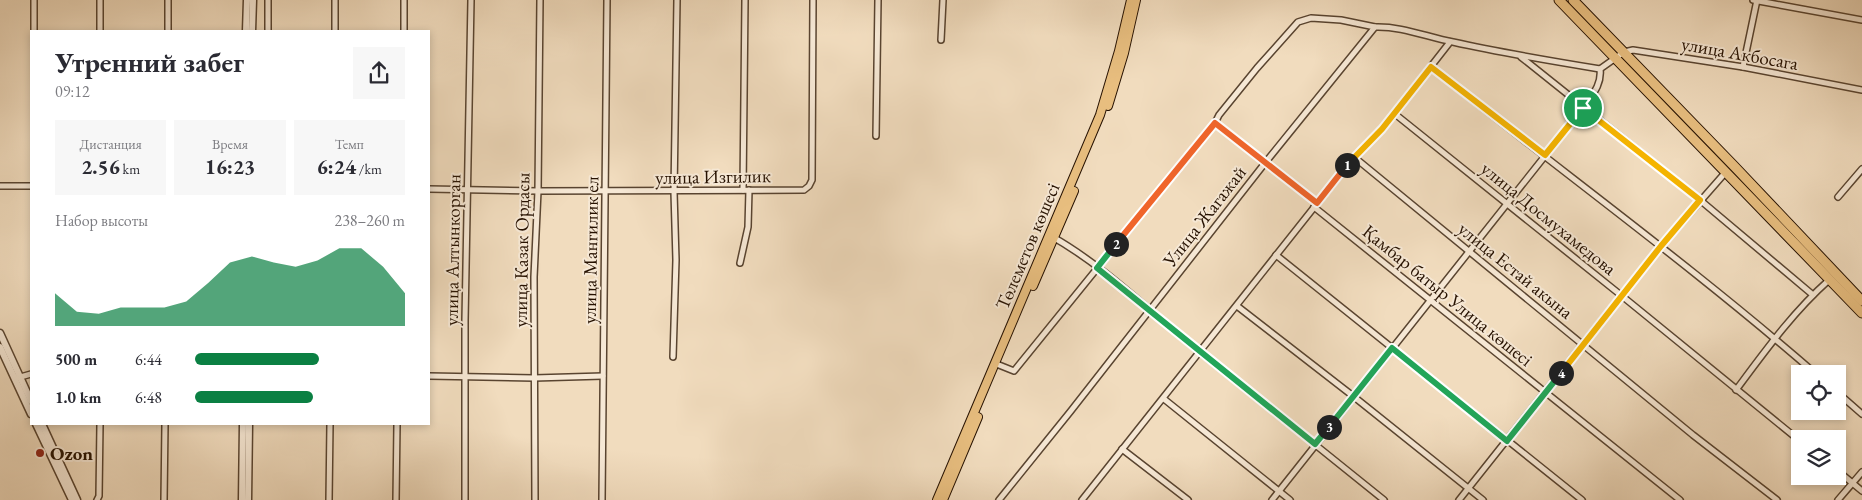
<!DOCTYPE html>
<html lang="ru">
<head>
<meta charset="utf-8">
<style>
	:root { --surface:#fff; --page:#f7f7f7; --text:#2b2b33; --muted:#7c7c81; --accent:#0b8043 }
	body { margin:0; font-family:"EB Garamond",serif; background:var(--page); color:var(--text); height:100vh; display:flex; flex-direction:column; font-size:19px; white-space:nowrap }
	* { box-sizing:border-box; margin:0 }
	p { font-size:16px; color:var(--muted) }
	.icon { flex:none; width:28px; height:28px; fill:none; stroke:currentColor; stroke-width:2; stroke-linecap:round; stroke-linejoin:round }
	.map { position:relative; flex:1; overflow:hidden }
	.panel { position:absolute; left:30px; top:30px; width:400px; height:395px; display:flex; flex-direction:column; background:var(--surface); border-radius:0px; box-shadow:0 2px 8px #0003 }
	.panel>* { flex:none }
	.tools { position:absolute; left:1791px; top:365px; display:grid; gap:10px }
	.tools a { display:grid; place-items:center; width:55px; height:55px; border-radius:0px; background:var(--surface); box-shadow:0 2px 8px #0003; font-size:25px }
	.pin { position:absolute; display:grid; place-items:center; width:42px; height:42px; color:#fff; margin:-21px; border:2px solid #fff; border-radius:50%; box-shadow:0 1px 5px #0007 }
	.km { position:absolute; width:25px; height:25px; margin:-12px; border-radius:50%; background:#222; color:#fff; font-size:14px; line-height:25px; text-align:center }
	.round { display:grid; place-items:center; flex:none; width:52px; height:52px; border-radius:0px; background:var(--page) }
	.headline { display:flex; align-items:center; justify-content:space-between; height:85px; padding:0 25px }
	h1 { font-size:28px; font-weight:700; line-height:38px }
	.figures { display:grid; grid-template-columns:repeat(3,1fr); gap:8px; height:85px; padding:5px 25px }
	.figures div { display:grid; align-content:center; border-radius:0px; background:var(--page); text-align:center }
	.figures b { font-size:21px; font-weight:700 }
	.figures small { font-size:14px; font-weight:400 }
	.figures p { font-size:14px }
	.chart { height:140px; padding:10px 25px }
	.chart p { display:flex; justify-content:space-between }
	.chart svg { width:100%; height:90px; margin-top:5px; fill:var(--accent); opacity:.7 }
	ul { padding:0 25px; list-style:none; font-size:16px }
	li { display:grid; grid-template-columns:80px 60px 1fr; align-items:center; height:38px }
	li i { height:12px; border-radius:6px; background:var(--accent) }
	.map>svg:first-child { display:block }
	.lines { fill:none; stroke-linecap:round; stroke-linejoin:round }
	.minor-casing { stroke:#594430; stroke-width:8 }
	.tertiary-casing { stroke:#594430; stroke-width:9 }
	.primary-casing { stroke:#261100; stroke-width:10 }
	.trunk-casing { stroke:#261100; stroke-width:11 }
	.minor { stroke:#f6e8d5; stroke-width:5 }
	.tertiary { stroke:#f6e8d5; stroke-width:6 }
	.primary { stroke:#e8be7f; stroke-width:8 }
	.trunk { stroke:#e8be7f; stroke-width:9 }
	.split-1-casing { stroke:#fff; stroke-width:10 }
	.split-2-casing { stroke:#fff; stroke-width:10 }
	.split-3-casing { stroke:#fff; stroke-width:10 }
	.split-4-casing { stroke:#fff; stroke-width:10 }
	.split-5-casing { stroke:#fff; stroke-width:10 }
	.split-1 { stroke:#f5b400; stroke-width:6 }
	.split-2 { stroke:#f0652b; stroke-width:6 }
	.split-3 { stroke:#22a559; stroke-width:6 }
	.split-4 { stroke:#22a559; stroke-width:6 }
	.split-5 { stroke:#f5b400; stroke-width:6 }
	.poi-dot { fill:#8f2418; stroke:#f6e8d5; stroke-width:2 }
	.labels { text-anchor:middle; stroke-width:4; stroke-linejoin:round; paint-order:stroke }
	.street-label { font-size:19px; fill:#261100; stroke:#f6e8d5 }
	.poi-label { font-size:19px; font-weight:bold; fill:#261100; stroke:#f6e8d5; text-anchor:start }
</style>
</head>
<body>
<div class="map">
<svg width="1862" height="500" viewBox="0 0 1862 500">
	<rect width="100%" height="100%" fill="#f1dcbe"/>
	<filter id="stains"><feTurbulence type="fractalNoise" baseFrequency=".004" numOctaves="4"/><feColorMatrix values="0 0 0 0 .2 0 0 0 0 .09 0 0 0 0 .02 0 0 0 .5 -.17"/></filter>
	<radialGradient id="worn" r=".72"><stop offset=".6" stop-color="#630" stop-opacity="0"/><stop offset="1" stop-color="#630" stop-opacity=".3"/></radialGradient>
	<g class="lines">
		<defs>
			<g id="minor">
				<path d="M100,0v31"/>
				<path d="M168,0v31"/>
				<path d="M1753,0l109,20"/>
				<path d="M34,31v-31"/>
				<path d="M268,31v-31"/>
				<path d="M335,31v-31"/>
				<path d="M404,31v-31"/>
				<path d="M941,40l2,-40"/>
				<path d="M1521,57l179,143 113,95"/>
				<path d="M1431,67c128,103 261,199 385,307"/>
				<path d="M1743,67l14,-67"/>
				<path d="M1395,114l227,182 178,145"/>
				<path d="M876,136l2,-136"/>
				<path d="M1354,157l339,278 84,65"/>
				<path d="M0,186h31"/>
				<path d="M429,189l109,2 266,-1 5,-4 3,-6 1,-180"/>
				<path d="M743,190l2,-190"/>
				<path d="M1838,197l24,-28"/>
				<path d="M1317,203l-102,-80 4,-8 38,-47 41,-46 13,-4 30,2 34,7"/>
				<path d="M1314,207l366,293"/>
				<path d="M1051,236c52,29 98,75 144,112 63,51 126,101 189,152"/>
				<path d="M1276,255l306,245"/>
				<path d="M740,263l8,-36 1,-37"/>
				<path d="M1237,306l116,90 130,104"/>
				<path d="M673,357l3,-97 -2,-68 3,-192"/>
				<path d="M999,365l15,6 201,-248"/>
				<path d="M429,376l105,2 69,-2"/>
				<path d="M17,378l14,-4"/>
				<path d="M1736,390c29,-39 57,-78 93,-110"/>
				<path d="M1838,393l24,21"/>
				<path d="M1164,399l126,101"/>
				<path d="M1122,449l66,51"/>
				<path d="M1838,471l24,20"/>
				<path d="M97,500l2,-4 1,-72"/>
				<path d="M164,500l1,-76"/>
				<path d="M329,500l1,-76"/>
				<path d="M396,500l1,-76"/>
				<path d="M465,500v-180l6,-320"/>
				<path d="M535,500l-1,-223 4,-86 2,-191"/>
				<path d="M602,500l5,-500"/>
				<path d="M999,500l71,-88 195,-249 110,-136c26,-1 52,10 78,15 49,11 98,19 147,27"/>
				<path d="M1082,500l272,-343 28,-28 68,-87"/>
				<path d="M1272,500l311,-392c9,-13 19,-23 17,-39l24,-17 9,-2 110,17 119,23"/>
				<path d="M1459,500l202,-254 64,-73"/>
				<path d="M1838,500l24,-28"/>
			</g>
			<g id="tertiary">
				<path d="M246,31l1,-31"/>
				<path d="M252,31l1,-31"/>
				<path d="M0,333l31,68"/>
				<path d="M0,347l31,67"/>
				<path d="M36,424l36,76"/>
				<path d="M42,424l35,76"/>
				<path d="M242,500l1,-76"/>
				<path d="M248,500l1,-76"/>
			</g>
			<g id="primary">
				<path d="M1108,106l16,-53 12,-53"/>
				<path d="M1033,286l41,-95"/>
				<path d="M937,500l163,-385 19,-64 12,-51"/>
				<path d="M943,500l35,-83"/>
			</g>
			<g id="trunk">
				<path d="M1559,0l303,313"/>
				<path d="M1573,0l161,166 128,135"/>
			</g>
		</defs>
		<use href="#minor" class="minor-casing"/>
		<use href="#tertiary" class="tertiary-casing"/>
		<use href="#primary" class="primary-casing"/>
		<use href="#trunk" class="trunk-casing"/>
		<use href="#minor" class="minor"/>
		<use href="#tertiary" class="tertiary"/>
		<use href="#primary" class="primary"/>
		<use href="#trunk" class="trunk"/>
	</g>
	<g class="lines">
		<defs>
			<path id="split-1" d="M1347,165l35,-36 49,-62 114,88 38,-47"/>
			<path id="split-2" d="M1116,244l99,-121 102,80 30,-38"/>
			<path id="split-3" d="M1116,244l-19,24 218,176 14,-17"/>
			<path id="split-4" d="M1329,427l63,-79 115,93 54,-68"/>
			<path id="split-5" d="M1561,373l100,-127 39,-46 -117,-92"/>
		</defs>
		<use href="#split-1" class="split-1-casing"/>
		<use href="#split-2" class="split-2-casing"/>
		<use href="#split-3" class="split-3-casing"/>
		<use href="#split-4" class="split-4-casing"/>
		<use href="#split-5" class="split-5-casing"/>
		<use href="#split-1" class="split-1"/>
		<use href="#split-2" class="split-2"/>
		<use href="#split-3" class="split-3"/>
		<use href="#split-4" class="split-4"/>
		<use href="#split-5" class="split-5"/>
	</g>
	<circle class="poi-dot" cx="40" cy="453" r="5"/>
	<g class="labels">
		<g class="street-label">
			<text transform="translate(1740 53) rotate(10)" y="7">улица Акбосага</text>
			<text transform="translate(713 176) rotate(-1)" y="7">улица Изгилик</text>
			<text transform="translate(1204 216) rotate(-52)" y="7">Улица Жагажай</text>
			<text transform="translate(1549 218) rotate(39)" y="7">улица Досмухамедова</text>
			<text transform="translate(1027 246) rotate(-67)" y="7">Төлеметов көшесі</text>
			<text transform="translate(452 250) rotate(-89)" y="7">улица Алтынкорган</text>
			<text transform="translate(521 250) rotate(-89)" y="7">улица Казак Ордасы</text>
			<text transform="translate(590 250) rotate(-89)" y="7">улица Мангилик ел</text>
			<text transform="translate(1516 270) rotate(39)" y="7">улица Естай акына</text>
			<text transform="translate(1448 295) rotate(39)" y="7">Қамбар батыр Улица көшесі</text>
		</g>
		<g class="poi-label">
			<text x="50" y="460">Ozon</text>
		</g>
	</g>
	<rect width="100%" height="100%" filter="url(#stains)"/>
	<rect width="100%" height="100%" fill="url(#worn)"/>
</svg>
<div class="tools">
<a><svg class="icon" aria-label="locate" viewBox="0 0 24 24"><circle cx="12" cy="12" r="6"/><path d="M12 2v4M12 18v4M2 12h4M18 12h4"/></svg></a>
<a><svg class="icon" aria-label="layers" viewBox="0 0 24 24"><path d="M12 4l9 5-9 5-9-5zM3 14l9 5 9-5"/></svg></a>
</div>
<div class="pin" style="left:1583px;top:108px;background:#1e9e55"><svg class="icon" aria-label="arrive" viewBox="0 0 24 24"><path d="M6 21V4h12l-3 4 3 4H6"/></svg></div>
<b class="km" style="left:1347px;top:165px">1</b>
<b class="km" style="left:1116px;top:244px">2</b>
<b class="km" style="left:1329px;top:427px">3</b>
<b class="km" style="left:1561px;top:373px">4</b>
<section class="panel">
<div class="headline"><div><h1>Утренний забег</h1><p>09:12</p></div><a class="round"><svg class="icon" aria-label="share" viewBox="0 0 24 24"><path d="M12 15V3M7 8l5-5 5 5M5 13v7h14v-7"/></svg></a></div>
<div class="figures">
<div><p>Дистанция</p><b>2.56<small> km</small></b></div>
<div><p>Время</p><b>16:23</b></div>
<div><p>Темп</p><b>6:24<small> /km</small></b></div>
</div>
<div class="chart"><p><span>Набор высоты</span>238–260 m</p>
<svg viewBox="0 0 160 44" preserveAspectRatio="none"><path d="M0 44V28L10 37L20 38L30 35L40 35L50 35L60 32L70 23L80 13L90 10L100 13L110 15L120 12L130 6L140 6L150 15L160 28V44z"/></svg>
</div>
<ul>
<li><b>500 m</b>6:44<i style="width:59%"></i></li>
<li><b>1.0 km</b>6:48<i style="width:56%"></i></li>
</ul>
</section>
</div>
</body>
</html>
